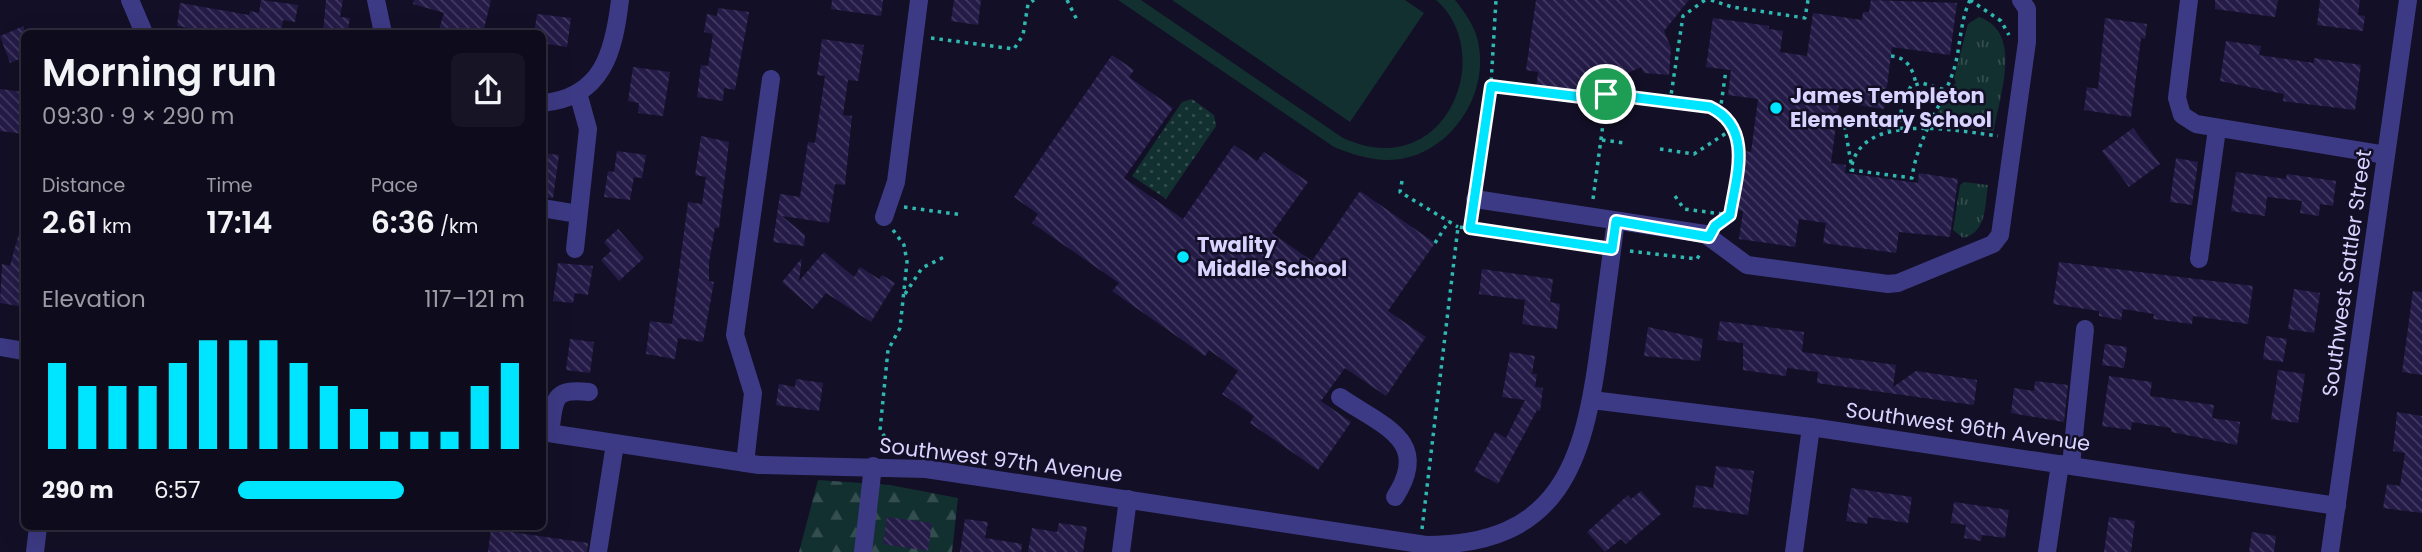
<!DOCTYPE html>
<html lang="en">
<head>
<meta charset="utf-8">
<style>
	:root { --surface:#0e0b1c; --page:#171425; --text:#f1f3f6; --muted:#9b9ba3; --line:#2e2b3b; --accent:#00e5ff }
	body { margin:0; font-family:Poppins,sans-serif; background:var(--page); color:var(--text); height:100vh; display:flex; flex-direction:column; font-size:26px; white-space:nowrap }
	* { box-sizing:border-box; margin:0 }
	p { font-size:23px; color:var(--muted) }
	.icon { flex:none; width:38px; height:38px; fill:none; stroke:currentColor; stroke-width:2; stroke-linecap:round; stroke-linejoin:round }
	.map { position:relative; flex:1; overflow:hidden }
	.drawer { position:absolute; left:21px; top:30px; width:525px; height:500px; display:flex; flex-direction:column; background:var(--surface); border-radius:10px; box-shadow:0 7px 28px #0002,0 0 0 2px var(--line) }
	.drawer>* { flex:none }
	.pin { position:absolute; display:grid; place-items:center; width:60px; height:60px; color:#fff; margin:-30px; border:4px solid #fff; border-radius:50%; box-shadow:0 2px 7px #0007 }
	.round { display:grid; place-items:center; flex:none; width:74px; height:74px; border-radius:10px; background:var(--page) }
	.overview { display:flex; align-items:center; justify-content:space-between; height:119px; padding:0 21px }
	h1 { font-size:38px; font-weight:600; line-height:52px }
	.figures { display:grid; grid-template-columns:repeat(3,1fr); gap:10px; height:119px; padding:7px 21px }
	.figures div { display:grid; align-content:center }
	.figures b { font-size:30px; font-weight:600 }
	.figures small { font-size:19px; font-weight:400 }
	.figures p { font-size:19px }
	.chart { height:196px; padding:14px 21px }
	.chart p { display:flex; justify-content:space-between }
	.chart svg { width:100%; height:126px; margin-top:7px; stroke:var(--accent); stroke-width:6 }
	ul { padding:0 21px; list-style:none; font-size:23px }
	li { display:grid; grid-template-columns:112px 84px 1fr; align-items:center; height:52px }
	li i { height:18px; border-radius:9px; background:var(--accent) }
	.map>svg:first-child { display:block }
	.grass { fill:url(#grass-dots) }
	.forest { fill:url(#forest-firs) }
	.park { fill:url(#park-tufts) }
	.pitch { fill:#12302f }
	.building { fill:url(#building-back-hatch) }
	.lines { fill:none; stroke-linecap:round; stroke-linejoin:round }
	.path { stroke:#2fb8b0; stroke-width:3.5; stroke-dasharray:3.5 5; stroke-linecap:butt }
	.minor { stroke:#3d3a85; stroke-width:18 }
	.route-casing { stroke:#fff; stroke-width:14 }
	.route { stroke:#00e5ff; stroke-width:9 }
	.poi-dot { fill:#00e5ff; stroke:#130f26; stroke-width:2.5 }
	.labels { text-anchor:middle; stroke-width:5; stroke-linejoin:round; paint-order:stroke }
	.poi-label { font-size:21px; font-weight:bold; fill:#d9d4ff; stroke:#130f26; text-anchor:start }
	.street-label { font-size:21px; fill:#d9d4ff; stroke:#130f26 }
</style>
</head>
<body>
<div class="map">
<svg width="2422" height="552" viewBox="0 0 2422 552">
	<defs>
		<pattern id="grass-dots" width="8" height="8" patternUnits="userSpaceOnUse" patternTransform="scale(1.75)"><rect width="8" height="8" fill="#12302f"/><path d="M2 2h.1M6 6h.1" fill="none" stroke="#344d4e" stroke-width="1.8" stroke-linecap="round"/></pattern>
		<pattern id="forest-firs" width="22" height="20" patternUnits="userSpaceOnUse" patternTransform="scale(1.75)"><rect width="22" height="20" fill="#12302f"/><path d="M5 1l3.5 6h-7zM16 11l3.5 6h-7z" fill="#344d4e"/></pattern>
		<pattern id="park-tufts" width="24" height="20" patternUnits="userSpaceOnUse" patternTransform="scale(1.75)"><rect width="24" height="20" fill="#12302f"/><path d="M3 7l-1-3M5 7V3M7 7l1-3M15 17l-1-3M17 17v-4M19 17l1-3" fill="none" stroke="#344d4e"/></pattern>
		<pattern id="building-back-hatch" width="6" height="6" patternUnits="userSpaceOnUse" patternTransform="scale(1.75)"><rect width="6" height="6" fill="#241b47"/><path d="M-1 5l2 2M0 0l6 6M5-1l2 2" fill="none" stroke="#433b63"/></pattern>
	</defs>
	<rect width="100%" height="100%" fill="#130f26"/>
	<path class="grass" d="M1192,99l22,16 2,11 -50,73 -34,-23 50,-74z"/>
	<path class="forest" d="M818,480l72,5 68,13 -6,54h-153z"/>
	<g class="park">
		<path d="M1979,17c45,15 20,80 15,114l-50,-6 -9,-7 13,-28 8,-7 -2,-5 14,-54z"/>
		<path d="M1964,182l24,3c-3,19 -1,48 -25,53l-10,-8 7,-45z"/>
	</g>
	<g class="pitch">
		<path d="M1118,0h23l202,138c14,6 27,10 42,10 73,0 104,-102 51,-148h19c11,14 22,29 24,47 9,55 -36,115 -94,113 -18,-1 -34,-6 -51,-13z"/>
		<path d="M1172,0h233l19,13 -74,109z"/>
	</g>
	<g class="building">
		<path d="M261,0l37,5 -3,17 -12,-2 -2,13h-87l1,-4 -18,-3 3,-23 69,12 1,-4 9,2z"/>
		<path d="M326,0h17l-3,17 10,1 -3,15h-24z"/>
		<path d="M414,0h77l-8,33h-45l6,-20 -31,-9z"/>
		<path d="M832,0h51l-2,16 -50,-7z"/>
		<path d="M954,0h27l-3,25 -27,-4z"/>
		<path d="M1536,0h153l-25,31 7,17 -2,27 -25,-2 -3,-6 -24,11 -13,-1 -3,21 -65,-9 2,-17 -12,-2z"/>
		<path d="M1871,0l86,3 -7,52 -58,-8 -8,62 -45,-7 -8,61 15,2 -1,8 73,10 1,-10 39,6 -8,58 -51,-5 -3,21 -73,-10 3,-20 -27,-4 -4,28 -56,-8 4,-28 -7,-1 8,-59 7,1 7,-53 -30,-4 3,-25 -25,-3 7,-49 56,8v3l14,2 -3,21 27,4 6,-43 49,7 1,-8h6z"/>
		<path d="M2215,0h63l-3,17 -60,-8z"/>
		<path d="M2320,0h40l-2,15 7,1 -2,15 -46,-6z"/>
		<path d="M718,8l31,4 -14,78 -11,-2 -1,13 -26,-4 4,-32 7,1 5,-32 -9,-2 3,-18 10,2z"/>
		<path d="M537,14l34,4 -4,29 -25,-4v-10h-8z"/>
		<path d="M2105,18l42,6 -2,15 -4,-1 -10,79 -47,-7 3,-23 11,2z"/>
		<path d="M24,26v31l-14,6 -10,-27z"/>
		<path d="M822,39l42,6 -6,36 -10,-1 -5,35 9,1 -7,69 -10,-1 -6,39 -47,-7 23,19 -1,11 -31,-4 7,-48 20,3 8,-55 7,1 10,-67 -8,-1z"/>
		<path d="M2226,41l35,5 -2,9 55,8v-5l47,7 -6,45 -72,-9 1,-7 -64,-13z"/>
		<path d="M1112,55l22,15 -5,7 44,31 -49,70 59,41 51,-74 23,16 7,-9 44,30 -36,51 40,28 48,-70 75,52 -47,68 38,26 -40,59 -41,-28 -24,33 30,21 -33,48 -68,-47 4,-7 -32,-22 16,-23 -29,-21 -4,6 -93,-65 7,-8 -87,-60 6,-9 -24,-17z"/>
		<path d="M633,67l37,5 -7,44 -25,-3 1,-10 -11,-2z"/>
		<path d="M0,89l24,3v42l-24,-3z"/>
		<path d="M2133,128l27,36 -31,23 -27,-36z"/>
		<path d="M701,136l28,6 -10,86h-4l-6,34v19l5,1 -11,60 -25,-4 -3,21 -29,-5 4,-33 22,3 16,-122 14,2 4,-27 -11,-2z"/>
		<path d="M617,151l29,4 -4,23 -8,-1 -4,23 -26,-3 4,-26 6,1z"/>
		<path d="M542,153l17,2 -6,43 -11,-1z"/>
		<path d="M2176,158l22,4 -6,43 -22,-3z"/>
		<path d="M2236,172l50,7 1,-5 49,7 -3,25 -13,-2 -1,12 -19,-3 2,-12 -35,-4 -2,19 -34,-5z"/>
		<path d="M20,229h4v78l-24,-4 2,-39 8,2z"/>
		<path d="M618,229l26,29 -25,23 -18,-21 10,-9 -7,-9z"/>
		<path d="M824,252l30,25 6,-10 19,12 3,-4 13,8 -24,39 -45,-29 -13,16 -31,-27 20,-24 -3,23z"/>
		<path d="M2059,262l194,24 -5,38 -55,-8 -1,8 -39,-5 1,-5 -31,-5 -2,11 -22,-4v-5l-46,-7z"/>
		<path d="M558,263l35,3 -5,29 -13,-2 -2,10 -20,-2z"/>
		<path d="M1482,269l71,10 -3,23 10,2 -3,25 -35,-5 3,-24 -46,-6z"/>
		<path d="M2294,289l26,4 -6,40 -26,-4z"/>
		<path d="M2413,291l9,1v83l-20,-3z"/>
		<path d="M1720,321l84,11 -2,20 94,13 -3,22 23,-16 61,9 -3,25 -157,-22 1,-11 -31,-4 -1,8 -43,-6v-27l-26,-3z"/>
		<path d="M1648,327l55,12 -3,22 -56,-5z"/>
		<path d="M2266,336l21,3 -4,23 -20,-3z"/>
		<path d="M570,339l24,3 -4,31 -24,-3z"/>
		<path d="M2105,344l22,3 -3,21 -22,-3z"/>
		<path d="M1510,352l25,4 -3,18h5l-2,13 8,1 -3,23 -3,-1 -39,74 -24,-13 21,-39 11,6 19,-38 -23,-3z"/>
		<path d="M2278,370l27,4 -7,49 -27,-4z"/>
		<path d="M2109,376l43,6 -2,14 64,9 -2,13 28,4 -3,23 -66,-13v-4l-39,-6 -1,8 -29,-4z"/>
		<path d="M796,379l27,4 -4,28 -43,-6 3,-21 16,3z"/>
		<path d="M2035,381l33,4 -4,37 -53,-9 3,-25 20,3z"/>
		<path d="M2397,412l25,4v97l-39,-5 4,-24 13,2 5,-33 -12,-2z"/>
		<path d="M1716,466l38,5 -6,44 -55,-8 3,-22 17,3z"/>
		<path d="M1851,488l61,9 -4,26 -40,-6 -1,7 -21,-3z"/>
		<path d="M1641,491l20,23 -35,30 -5,-5 -16,13 -18,-20 41,-37 3,4z"/>
		<path d="M1954,502l55,8 -4,28 -23,-3 -1,6 -17,-3 2,-13 -15,-2z"/>
		<path d="M887,517l45,6 -4,28 -45,-7z"/>
		<path d="M2109,517l26,4 -4,31h-27z"/>
		<path d="M965,519l23,3 -3,16 37,6 -1,8h-61z"/>
		<path d="M1059,523l28,4 -4,25h-55l4,-24 25,4z"/>
		<path d="M491,529l97,14 -1,9h-99z"/>
		<path d="M2252,532l24,4 -2,16h-25z"/>
	</g>
	<g class="lines">
		<g class="path">
			<path d="M1067,0l10,20"/>
			<path d="M1711,0l21,7 73,11 3,-18"/>
			<path d="M1970,0c-11,23 -9,51 -18,75 -13,36 -35,64 -40,103l-61,-8c8,-60 108,-39 147,-34"/>
			<path d="M1970,0l31,21 8,14"/>
			<path d="M931,38l83,11 9,-14 5,-31 6,-4"/>
			<path d="M1891,56c16,1 22,13 25,28"/>
			<path d="M1491,86l98,12 17,-4 104,13c44,21 26,70 20,108l-12,9"/>
			<path d="M1670,102l13,-86 22,-16"/>
			<path d="M1720,112l6,-42"/>
			<path d="M1902,130l-1,-25 10,-19 11,-3 23,7"/>
			<path d="M1602,140l23,3"/>
			<path d="M1660,149l34,5 40,-26"/>
			<path d="M1851,163l-6,-35 -8,-12 25,9 32,4"/>
			<path d="M1402,181l-2,11 58,35"/>
			<path d="M1477,182l14,-98 5,-84"/>
			<path d="M1675,196l9,13 46,6"/>
			<path d="M1593,199l14,-105"/>
			<path d="M904,207l59,8"/>
			<path d="M1472,214l-2,14 127,18"/>
			<path d="M893,230l11,15 3,17 -7,66 -12,22 -8,80 15,21"/>
			<path d="M1435,243l14,-22"/>
			<path d="M1630,251l67,8 4,-7"/>
			<path d="M905,294l17,-26 24,-12"/>
			<path d="M1422,529l36,-302 12,1"/>
		</g>
		<g class="minor">
			<path d="M130,0l14,33"/>
			<path d="M376,0l7,33"/>
			<path d="M2189,0l-12,98 5,17 14,9 190,31"/>
			<path d="M542,103c61,-5 72,-52 78,-103"/>
			<path d="M1475,199l230,35 42,31 141,19 10,-1 95,-39 7,-9 27,-193v-33l-6,-9"/>
			<path d="M542,208l36,6"/>
			<path d="M884,217l12,-35 23,-182"/>
			<path d="M575,249l13,-120 -10,-36"/>
			<path d="M2199,259l18,-130"/>
			<path d="M0,347l24,4"/>
			<path d="M1340,397c42,29 92,43 55,100"/>
			<path d="M1592,400l219,27 526,79"/>
			<path d="M542,432l217,33 167,4 500,76c134,0 158,-83 173,-197 6,-43 11,-85 17,-127"/>
			<path d="M550,433c5,-33 1,-45 39,-41"/>
			<path d="M745,463l8,-70 -18,-58 36,-256"/>
			<path d="M2071,465l14,-136"/>
			<path d="M35,552l3,-25"/>
			<path d="M598,552l17,-108"/>
			<path d="M863,552l10,-86"/>
			<path d="M1121,552l7,-53"/>
			<path d="M1794,552l17,-125"/>
			<path d="M2047,552l13,-88"/>
			<path d="M2330,552l78,-552"/>
		</g>
	</g>
	<g class="lines">
		<defs>
			<path id="route" d="M1491,86l98,12 17,-4 104,13c44,21 26,70 20,108l-15,11 -6,11 -93,-16 -4,28 -142,-21z"/>
		</defs>
		<use href="#route" class="route-casing"/>
		<use href="#route" class="route"/>
	</g>
	<g class="poi-dot">
		<circle cx="1776" cy="108" r="7"/>
		<circle cx="1183" cy="257" r="7"/>
	</g>
	<g class="labels">
		<g class="poi-label">
			<text x="1790" y="103">James Templeton<tspan x="1790" dy="24">Elementary School</tspan></text>
			<text x="1197" y="252">Twality<tspan x="1197" dy="24">Middle School</tspan></text>
		</g>
		<g class="street-label">
			<text transform="translate(2347 273) rotate(-82)" y="7">Southwest Sattler Street</text>
			<text transform="translate(1968 427) rotate(8)" y="7">Southwest 96th Avenue</text>
			<text transform="translate(1001 460) rotate(7)" y="7">Southwest 97th Avenue</text>
		</g>
	</g>
</svg>
<div class="pin" style="left:1606px;top:94px;background:#1e9e55"><svg class="icon" aria-label="arrive" viewBox="0 0 24 24"><path d="M6 21V4h12l-3 4 3 4H6"/></svg></div>
<section class="drawer">
<div class="overview"><div><h1>Morning run</h1><p>09:30 · 9 × 290 m</p></div><a class="round"><svg class="icon" aria-label="share" viewBox="0 0 24 24"><path d="M12 15V3M7 8l5-5 5 5M5 13v7h14v-7"/></svg></a></div>
<div class="figures">
<div><p>Distance</p><b>2.61<small> km</small></b></div>
<div><p>Time</p><b>17:14</b></div>
<div><p>Pace</p><b>6:36<small> /km</small></b></div>
</div>
<div class="chart"><p><span>Elevation</span>117–121 m</p>
<svg viewBox="0 0 160 44" preserveAspectRatio="none"><path d="M5 44V14M15 44V22M25 44V22M35 44V22M45 44V14M55 44V6M65 44V6M75 44V6M85 44V14M95 44V22M105 44V30M115 44V38M125 44V38M135 44V38M145 44V22M155 44V14"/></svg>
</div>
<ul>
<li><b>290 m</b>6:57<i style="width:58%"></i></li>
</ul>
</section>
</div>
</body>
</html>
